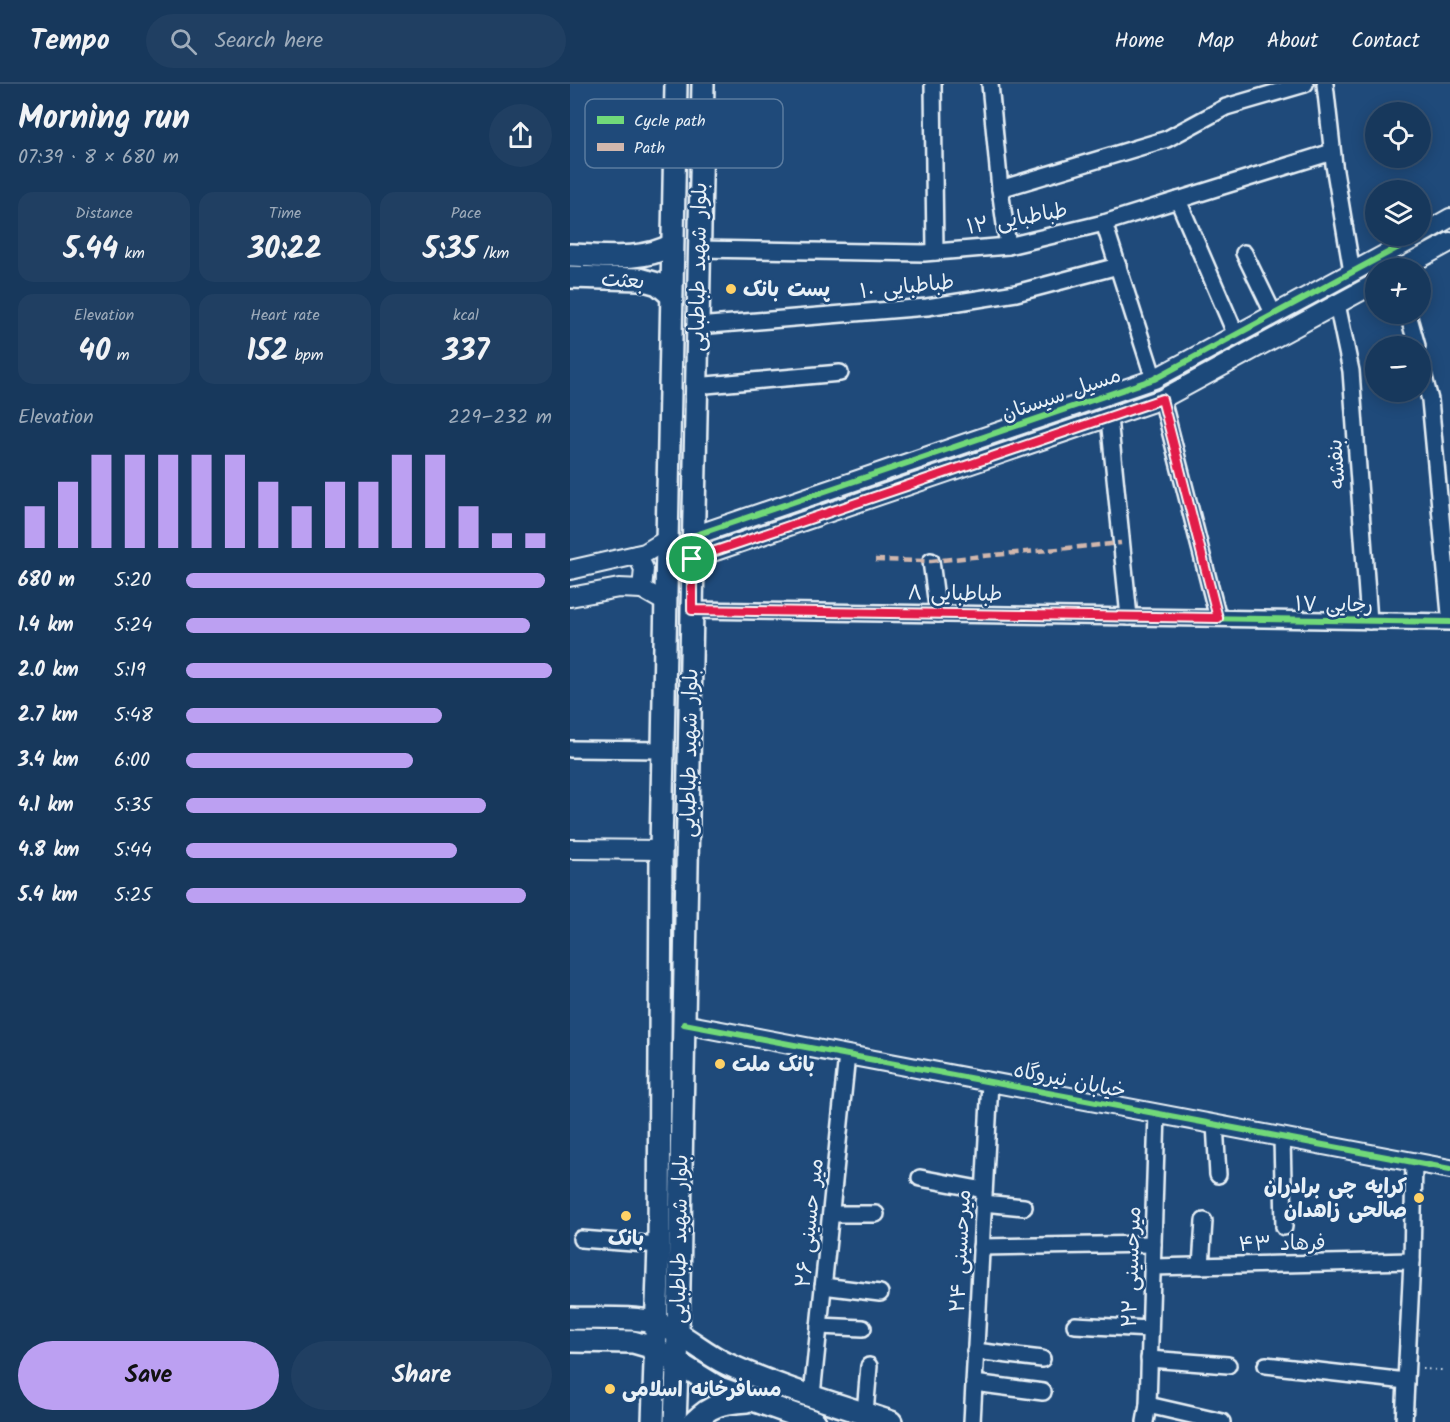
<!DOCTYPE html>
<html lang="en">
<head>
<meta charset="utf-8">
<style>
	:root { --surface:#17385c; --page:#203f62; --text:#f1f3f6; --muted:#9eacbb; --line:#365272; --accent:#bca0f2 }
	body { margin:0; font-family:Kalam,"Playpen Sans Arabic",sans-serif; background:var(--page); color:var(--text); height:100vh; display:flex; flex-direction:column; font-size:22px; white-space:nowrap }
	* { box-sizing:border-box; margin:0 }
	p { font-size:20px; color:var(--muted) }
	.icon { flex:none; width:33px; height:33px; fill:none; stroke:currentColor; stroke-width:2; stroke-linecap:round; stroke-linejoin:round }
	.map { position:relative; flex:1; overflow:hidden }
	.panel { display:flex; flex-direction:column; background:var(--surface); width:570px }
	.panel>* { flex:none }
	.buttons { position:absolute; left:795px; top:18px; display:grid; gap:12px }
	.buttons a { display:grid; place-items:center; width:66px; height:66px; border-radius:50%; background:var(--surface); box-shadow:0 3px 15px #0003,0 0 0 2px var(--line); font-size:30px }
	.pin { position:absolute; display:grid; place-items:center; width:51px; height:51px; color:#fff; margin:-26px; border:3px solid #fff; border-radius:50%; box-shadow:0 2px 6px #0007 }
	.round { display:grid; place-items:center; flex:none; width:63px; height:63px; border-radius:32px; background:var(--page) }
	.overview { display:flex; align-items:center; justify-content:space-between; height:102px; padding:0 18px }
	h1 { font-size:33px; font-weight:700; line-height:45px }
	.stats { display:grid; grid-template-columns:repeat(3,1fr); gap:9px; height:102px; padding:6px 18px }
	.stats div { display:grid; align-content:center; border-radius:15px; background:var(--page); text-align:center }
	.stats b { font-size:30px; font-weight:700 }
	.stats small { font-size:16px; font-weight:400 }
	.stats p { font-size:16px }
	.chart { height:168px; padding:12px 18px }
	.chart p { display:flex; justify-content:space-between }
	.chart svg { width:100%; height:108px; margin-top:6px; stroke:var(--accent); stroke-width:6 }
	.cta { display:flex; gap:12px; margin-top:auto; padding:12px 18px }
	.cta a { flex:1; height:69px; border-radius:36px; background:var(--accent); color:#111; font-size:24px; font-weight:700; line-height:69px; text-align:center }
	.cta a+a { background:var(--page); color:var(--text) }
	ul { padding:0 18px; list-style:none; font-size:20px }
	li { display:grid; grid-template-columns:96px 72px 1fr; align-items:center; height:45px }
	li i { height:15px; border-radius:8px; background:var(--accent) }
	header { display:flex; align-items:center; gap:36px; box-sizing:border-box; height:84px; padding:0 30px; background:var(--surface); border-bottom:2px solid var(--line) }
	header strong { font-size:28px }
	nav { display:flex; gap:33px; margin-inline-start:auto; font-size:21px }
	.search { width:420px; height:54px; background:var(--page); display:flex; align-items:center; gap:15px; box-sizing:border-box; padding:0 21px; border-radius:33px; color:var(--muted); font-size:22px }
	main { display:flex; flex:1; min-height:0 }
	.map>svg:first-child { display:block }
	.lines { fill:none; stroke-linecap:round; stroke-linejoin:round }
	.canal { stroke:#4979a6; stroke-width:14 }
	.minor-casing { stroke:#e8f1f8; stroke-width:20 }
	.tertiary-casing { stroke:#e8f1f8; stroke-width:22 }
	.secondary-casing { stroke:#e8f1f8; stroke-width:26 }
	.path { stroke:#e8f1f8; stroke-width:2; stroke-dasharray:1.5 4.5; stroke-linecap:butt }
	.minor { stroke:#1f4a7a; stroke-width:15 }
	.tertiary { stroke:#1f4a7a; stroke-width:18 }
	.secondary { stroke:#1f4a7a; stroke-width:21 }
	.quiet { stroke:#d1b7ad; stroke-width:4.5; stroke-dasharray:9 4.5; stroke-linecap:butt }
	.cycleway-casing { stroke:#1f4a7a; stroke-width:10 }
	.cycleway { stroke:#71d979; stroke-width:6 }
	.route-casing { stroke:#fff; stroke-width:12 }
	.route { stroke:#e11d48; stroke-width:8 }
	.poi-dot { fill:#ffd166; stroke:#1f4a7a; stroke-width:2 }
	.labels { text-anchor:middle; stroke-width:5; stroke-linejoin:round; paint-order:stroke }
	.street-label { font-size:21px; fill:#e8f1f8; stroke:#1f4a7a }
	.poi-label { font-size:21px; font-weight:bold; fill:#e8f1f8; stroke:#1f4a7a; text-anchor:start }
	.key { fill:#1f4a7a; stroke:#5b7ca0; stroke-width:1.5 }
	.key-label { font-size:16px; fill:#e8f1f8 }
</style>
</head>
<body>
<header>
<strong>Tempo</strong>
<div class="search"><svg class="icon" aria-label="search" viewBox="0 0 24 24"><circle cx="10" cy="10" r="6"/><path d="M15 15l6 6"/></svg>Search here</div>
<nav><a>Home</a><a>Map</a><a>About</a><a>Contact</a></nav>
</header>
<main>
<section class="panel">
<div class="overview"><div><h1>Morning run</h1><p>07:39 · 8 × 680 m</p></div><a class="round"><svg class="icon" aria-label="share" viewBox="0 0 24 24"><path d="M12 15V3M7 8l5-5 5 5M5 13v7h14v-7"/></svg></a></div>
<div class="stats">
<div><p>Distance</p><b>5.44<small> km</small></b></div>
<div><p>Time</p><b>30:22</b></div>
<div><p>Pace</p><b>5:35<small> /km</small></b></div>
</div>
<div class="stats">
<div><p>Elevation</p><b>40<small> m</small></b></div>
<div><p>Heart rate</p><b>152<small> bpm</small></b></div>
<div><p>kcal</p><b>337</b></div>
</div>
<div class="chart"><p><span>Elevation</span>229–232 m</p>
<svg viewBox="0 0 160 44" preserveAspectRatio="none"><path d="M5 44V27M15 44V17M25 44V6M35 44V6M45 44V6M55 44V6M65 44V6M75 44V17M85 44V27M95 44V17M105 44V17M115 44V6M125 44V6M135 44V27M145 44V38M155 44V38"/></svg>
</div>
<ul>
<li><b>680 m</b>5:20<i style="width:98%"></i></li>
<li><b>1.4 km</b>5:24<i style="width:94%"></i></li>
<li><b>2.0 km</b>5:19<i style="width:100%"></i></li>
<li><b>2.7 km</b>5:48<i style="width:70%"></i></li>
<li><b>3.4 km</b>6:00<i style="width:62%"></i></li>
<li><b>4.1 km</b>5:35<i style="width:82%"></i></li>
<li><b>4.8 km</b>5:44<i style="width:74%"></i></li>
<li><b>5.4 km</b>5:25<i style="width:93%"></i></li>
</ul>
<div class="cta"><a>Save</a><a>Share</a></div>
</section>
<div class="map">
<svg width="880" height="1338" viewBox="0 0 880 1338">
	<rect width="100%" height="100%" fill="#1f4a7a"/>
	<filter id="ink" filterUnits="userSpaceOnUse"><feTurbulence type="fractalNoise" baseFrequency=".0167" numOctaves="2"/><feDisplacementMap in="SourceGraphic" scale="12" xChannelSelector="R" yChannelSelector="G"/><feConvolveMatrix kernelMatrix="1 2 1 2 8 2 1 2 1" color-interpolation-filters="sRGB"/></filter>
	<g filter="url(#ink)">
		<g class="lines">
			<g class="canal">
				<path d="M664,266l142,-80"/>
				<path d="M562,316l27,-10 21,-10"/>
			</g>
			<defs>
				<g id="minor">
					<path d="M363,0l2,168"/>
					<path d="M420,0l10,105"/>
					<path d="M755,0l9,81 18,107"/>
					<path d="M608,116l58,135"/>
					<path d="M534,139l50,156"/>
					<path d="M438,162l-8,-57 167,-50 59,-32 79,-23"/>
					<path d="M129,165l225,4 84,-7 96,-23 228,-71"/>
					<path d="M674,169l30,62"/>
					<path d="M767,220l14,67 18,250"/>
					<path d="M838,230l9,32"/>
					<path d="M127,242l230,-19 89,-14 102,-27"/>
					<path d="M850,278l10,38 20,214"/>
					<path d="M125,302l145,-13"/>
					<path d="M592,315l56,219"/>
					<path d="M539,334l20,199"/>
					<path d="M361,477l7,53"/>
					<path d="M122,526l758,12"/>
					<path d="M0,665l93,1"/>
					<path d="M645,1040l3,51"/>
					<path d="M712,1053l2,90"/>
					<path d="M350,1094l64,12"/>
					<path d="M413,1119l41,4"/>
					<path d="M261,1130h45"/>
					<path d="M11,1155l78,6"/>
					<path d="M411,1163l172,-3"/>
					<path d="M631,1182l3,-45"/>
					<path d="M582,1183l260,-6"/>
					<path d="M253,1202l57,7"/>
					<path d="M505,1241l75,4"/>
					<path d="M249,1242l44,2"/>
					<path d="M405,1267l67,8"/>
					<path d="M579,1275l79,6"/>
					<path d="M696,1281l140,16"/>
					<path d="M404,1299l69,9"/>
					<path d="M242,1311l35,-340"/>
					<path d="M578,1321l74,17"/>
					<path d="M295,1329l4,-47"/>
					<path d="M402,1338l18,-340"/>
					<path d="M575,1338l3,-17 9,-292"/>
					<path d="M834,1338l8,-161 2,-99"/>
				</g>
				<g id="tertiary">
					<path d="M850,151l30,-17"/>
					<path d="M832,184l48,-26"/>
					<path d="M123,452l461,-157 265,-143"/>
					<path d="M67,471l7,14 -2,20"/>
					<path d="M122,475l470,-160 214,-116"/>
					<path d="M0,486l75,-17 21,-13"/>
					<path d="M0,513l49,-9 23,1 23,13"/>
					<path d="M0,765l91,1"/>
					<path d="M114,940l766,145"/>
				</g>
				<g id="secondary">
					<path d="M0,171c34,1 71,7 102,-10"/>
					<path d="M0,193l70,2 18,5 13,11"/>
					<path d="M0,1234c22,1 67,-2 86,5 26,9 47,30 71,41 53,24 109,40 164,58"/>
					<path d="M0,1257l63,1 21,6 65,40 96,34"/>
					<path d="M83,1338l6,-177 2,-395 15,-766"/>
					<path d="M105,1338c5,-116 5,-233 8,-350 7,-329 12,-659 20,-988"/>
					<path d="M124,1338c18,-18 28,-19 53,-21"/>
				</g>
			</defs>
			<use href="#minor" class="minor-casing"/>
			<use href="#tertiary" class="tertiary-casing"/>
			<use href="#secondary" class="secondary-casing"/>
			<path class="path" d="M852,1285l20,1"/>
			<use href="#minor" class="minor"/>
			<use href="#tertiary" class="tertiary"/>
			<use href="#secondary" class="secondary"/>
			<path class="quiet" d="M305,476l56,1 190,-18"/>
			<defs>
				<g id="cycleway">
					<path d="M123,452l461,-157 265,-143"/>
					<path d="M122,526l758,12"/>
					<path d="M114,940l766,145"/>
				</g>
			</defs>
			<use href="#cycleway" class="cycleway-casing"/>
			<use href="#cycleway" class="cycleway"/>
		</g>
	</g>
	<g class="lines" filter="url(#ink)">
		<defs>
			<path id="route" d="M592,315l56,219 -526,-8v-51z"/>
		</defs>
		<use href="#route" class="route-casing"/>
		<use href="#route" class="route"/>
	</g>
	<g class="poi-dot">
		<circle cx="161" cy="205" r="6"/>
		<circle cx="150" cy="980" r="6"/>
		<circle cx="849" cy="1114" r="6"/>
		<circle cx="56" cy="1132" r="6"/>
		<circle cx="40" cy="1305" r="6"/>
	</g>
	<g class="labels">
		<g class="street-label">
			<text transform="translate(447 134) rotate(-10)" y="7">طباطبایی ۱۲</text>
			<text transform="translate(128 183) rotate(-89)" y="7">بلوار شهید طباطبایی</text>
			<text transform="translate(53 196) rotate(4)" y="7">بعثت</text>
			<text transform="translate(337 202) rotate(-6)" y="7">طباطبایی ۱۰</text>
			<text transform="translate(491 310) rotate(-19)" y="7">مسیل سیستان</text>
			<text transform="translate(766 380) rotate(-94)" y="7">بنفشه</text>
			<text transform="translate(385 509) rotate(1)" y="7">طباطبایی ۸</text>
			<text transform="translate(764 520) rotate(1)" y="7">رجایی ۱۷</text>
			<text transform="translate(119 669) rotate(-89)" y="7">بلوار شهید طباطبایی</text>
			<text transform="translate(500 996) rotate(11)" y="7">خیابان نیروگاه</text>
			<text transform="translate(239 1139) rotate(-84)" y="7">میر حسینی ۲۶</text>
			<text transform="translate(109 1155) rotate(-89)" y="7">بلوار شهید طباطبایی</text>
			<text transform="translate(712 1159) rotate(-1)" y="7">فرهاد ۴۳</text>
			<text transform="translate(390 1167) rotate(-87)" y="7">میرحسینی ۲۴</text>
			<text transform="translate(561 1183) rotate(-88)" y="7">میرحسینی ۲۲</text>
		</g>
		<g class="poi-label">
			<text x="173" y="212">پست بانک</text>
			<text x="162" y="987">بانک ملت</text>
			<text x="837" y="1109" text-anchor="end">کرایه چی برادران<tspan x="837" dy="24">صالحی زاهدان</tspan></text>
			<text x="56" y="1161" text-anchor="middle">بانک</text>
			<text x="52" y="1312">مسافرخانه اسلامی</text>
		</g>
	</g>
	<rect x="15" y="15" width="198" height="69" rx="9" class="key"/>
	<rect x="27" y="32" width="27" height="8" fill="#71d979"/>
	<rect x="27" y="59" width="27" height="8" fill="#d1b7ad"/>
	<g class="key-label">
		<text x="64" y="42">Cycle path</text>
		<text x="64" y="69">Path</text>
	</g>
</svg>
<div class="buttons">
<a><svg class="icon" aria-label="locate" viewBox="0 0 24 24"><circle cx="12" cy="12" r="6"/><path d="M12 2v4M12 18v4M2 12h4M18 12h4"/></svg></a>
<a><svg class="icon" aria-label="layers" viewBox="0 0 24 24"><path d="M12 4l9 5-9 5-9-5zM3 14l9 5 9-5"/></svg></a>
<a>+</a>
<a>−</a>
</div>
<div class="pin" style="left:122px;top:475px;background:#1e9e55"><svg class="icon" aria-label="arrive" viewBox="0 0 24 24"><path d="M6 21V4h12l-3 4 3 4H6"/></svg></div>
</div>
</main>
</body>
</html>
